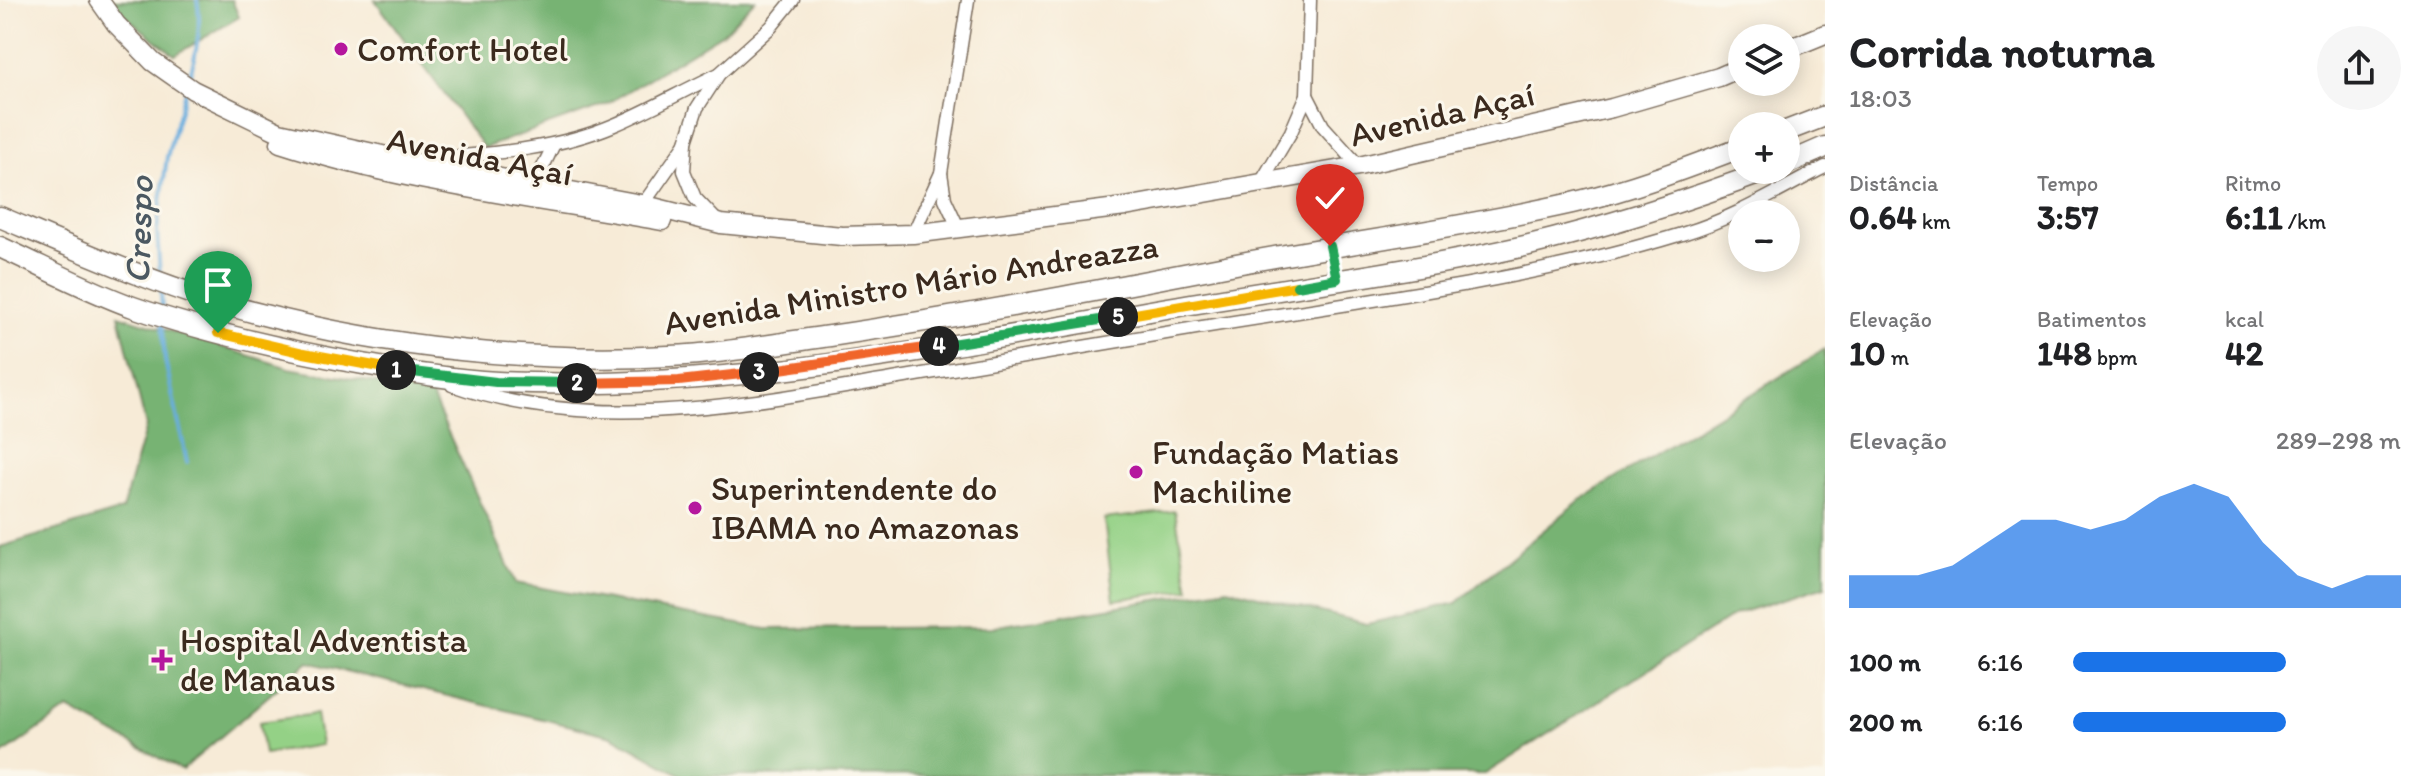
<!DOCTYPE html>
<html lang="pt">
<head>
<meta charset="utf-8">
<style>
	:root { --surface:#fff; --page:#f6f6f6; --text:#202124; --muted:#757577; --accent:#1a73e8 }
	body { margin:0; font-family:Itim,sans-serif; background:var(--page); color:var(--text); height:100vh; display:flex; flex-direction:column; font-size:30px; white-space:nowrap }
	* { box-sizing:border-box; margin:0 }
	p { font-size:26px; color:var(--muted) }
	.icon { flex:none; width:44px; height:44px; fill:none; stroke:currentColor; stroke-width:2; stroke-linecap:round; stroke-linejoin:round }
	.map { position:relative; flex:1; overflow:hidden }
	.panel { display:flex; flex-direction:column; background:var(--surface); width:600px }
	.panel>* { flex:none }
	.buttons { position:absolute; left:1728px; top:24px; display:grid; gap:16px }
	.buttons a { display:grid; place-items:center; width:72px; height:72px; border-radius:50%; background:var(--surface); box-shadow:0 4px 20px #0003; font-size:40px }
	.pin { position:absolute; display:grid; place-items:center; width:68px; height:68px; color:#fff; margin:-82px -34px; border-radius:50% 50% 50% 0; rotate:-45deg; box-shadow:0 0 8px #0007 }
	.pin .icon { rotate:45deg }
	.km { position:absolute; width:40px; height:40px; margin:-20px; border-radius:50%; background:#222; color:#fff; font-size:22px; line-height:40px; text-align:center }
	.round { display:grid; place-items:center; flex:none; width:84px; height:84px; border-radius:42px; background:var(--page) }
	.summary { display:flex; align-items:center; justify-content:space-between; height:136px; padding:0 24px }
	h1 { font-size:44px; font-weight:800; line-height:60px }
	.figures { display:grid; grid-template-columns:repeat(3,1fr); gap:12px; height:136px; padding:8px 24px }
	.figures div { display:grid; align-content:center }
	.figures b { font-size:34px; font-weight:800 }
	.figures small { font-size:22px; font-weight:400 }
	.figures p { font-size:22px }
	.chart { height:224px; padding:16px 24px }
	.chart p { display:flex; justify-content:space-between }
	.chart svg { width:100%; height:144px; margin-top:8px; fill:var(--accent); opacity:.7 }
	ul { padding:0 24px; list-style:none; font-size:26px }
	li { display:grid; grid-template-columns:128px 96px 1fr; align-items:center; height:60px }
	li i { height:20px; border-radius:10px; background:var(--accent) }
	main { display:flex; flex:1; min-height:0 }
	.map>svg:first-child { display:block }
	.green { fill:#94d186; stroke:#687e52; stroke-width:2 }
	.forest { fill:#77b373; stroke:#596e48; stroke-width:2 }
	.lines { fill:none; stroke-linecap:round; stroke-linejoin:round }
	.stream { stroke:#68adde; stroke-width:4 }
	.street-casing { stroke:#7d6e5f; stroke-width:15 }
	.secondary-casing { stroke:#7d6e5f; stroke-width:21 }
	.primary-casing { stroke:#7d6e5f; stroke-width:23 }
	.street { stroke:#fff; stroke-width:12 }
	.secondary { stroke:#fff; stroke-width:18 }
	.primary { stroke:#fff; stroke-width:20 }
	.split-1-casing { stroke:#fff; stroke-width:16 }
	.split-2-casing { stroke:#fff; stroke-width:16 }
	.split-3-casing { stroke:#fff; stroke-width:16 }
	.split-4-casing { stroke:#fff; stroke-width:16 }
	.split-5-casing { stroke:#fff; stroke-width:16 }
	.split-6-casing { stroke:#fff; stroke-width:16 }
	.split-7-casing { stroke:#fff; stroke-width:16 }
	.split-1 { stroke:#f5b400; stroke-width:10 }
	.split-2 { stroke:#22a559; stroke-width:10 }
	.split-3 { stroke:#f0652b; stroke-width:10 }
	.split-4 { stroke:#f0652b; stroke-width:10 }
	.split-5 { stroke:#22a559; stroke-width:10 }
	.split-6 { stroke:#f5b400; stroke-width:10 }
	.split-7 { stroke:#22a559; stroke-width:10 }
	.poi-dot { fill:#b5179e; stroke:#fbf7ec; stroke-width:3 }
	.labels { text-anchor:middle; stroke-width:6; stroke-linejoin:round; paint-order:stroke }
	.poi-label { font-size:34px; fill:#3b2a1e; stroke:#fbf7ec; text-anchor:start }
	.street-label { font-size:34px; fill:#3b2a1e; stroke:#fbf7ec }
	.water-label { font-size:36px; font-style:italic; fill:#4b5861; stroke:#fbf7ec }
</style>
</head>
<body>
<main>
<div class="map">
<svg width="1825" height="776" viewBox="0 0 1825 776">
	<rect width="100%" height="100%" fill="#fbf7ec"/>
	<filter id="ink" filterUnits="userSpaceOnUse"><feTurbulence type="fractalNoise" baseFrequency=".0125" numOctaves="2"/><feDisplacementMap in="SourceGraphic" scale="16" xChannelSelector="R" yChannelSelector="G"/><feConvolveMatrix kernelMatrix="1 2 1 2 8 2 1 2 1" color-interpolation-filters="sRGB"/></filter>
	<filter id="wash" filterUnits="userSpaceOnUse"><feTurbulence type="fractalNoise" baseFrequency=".006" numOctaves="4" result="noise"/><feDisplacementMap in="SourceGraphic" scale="32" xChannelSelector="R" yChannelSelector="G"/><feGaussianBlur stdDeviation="1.8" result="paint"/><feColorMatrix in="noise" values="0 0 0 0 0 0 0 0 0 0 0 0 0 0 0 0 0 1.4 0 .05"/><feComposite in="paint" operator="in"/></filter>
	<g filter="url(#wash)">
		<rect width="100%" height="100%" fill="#f7ebd7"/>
		<g class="green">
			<path d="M1175,511l14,78 -75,11 -10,-81z"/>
			<path d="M316,714l5,31 -57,9 -5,-32z"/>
		</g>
		<g class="forest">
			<path d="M111,0h121l7,17 -64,38 -53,-41z"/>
			<path d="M375,0h380l-32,33 -116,71 -123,44z"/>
			<path d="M119,315l170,53 141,24 86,191 250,46 226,-2 236,-39 139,36 89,-21 123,-102 246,-152v237l-89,28 -251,160 -802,2 -71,-40 -304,-74 -126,108 -114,-61 -68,47v-209l122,-37 24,-84z"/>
		</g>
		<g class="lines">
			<g class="stream">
				<path d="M189,78c7,-23 13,-54 8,-78"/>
				<path d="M160,275l-3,-44 10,-74 18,-66"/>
				<path d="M161,291l1,19"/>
				<path d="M162,323l3,37 22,102"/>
			</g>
		</g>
	</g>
	<g filter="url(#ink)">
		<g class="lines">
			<defs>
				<g id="street">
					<path d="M1307,95l16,31 36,40"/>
					<path d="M426,159c63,-5 129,-9 188,-34 36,-15 70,-35 105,-51"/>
					<path d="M941,173l4,26 13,28"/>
					<path d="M1260,184l31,-52 16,-37 3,-95"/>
					<path d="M538,189l4,-20 12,-25"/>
					<path d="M639,210l47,-67"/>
					<path d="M718,222l-23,-24 -11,-27 2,-29 11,-34 22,-34 52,-47 22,-27"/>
					<path d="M913,234l28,-61 27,-173"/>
					<path d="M452,385c144,51 302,17 447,-7 93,-16 186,-31 279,-47 167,-28 345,-48 507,-98 50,-15 94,-43 140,-66"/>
				</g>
				<g id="secondary">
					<path d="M99,0l17,24 37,38 40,28 86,42 130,29 232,43 80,20 121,12 71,-2 212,-27 234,-41 253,-58 107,-31 23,-10"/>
					<path d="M1786,50l39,-16"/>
					<path d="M280,143c124,40 254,55 382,78"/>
				</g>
				<g id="primary">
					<path d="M1786,131l39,-15"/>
					<path d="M1786,164l39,-17"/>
					<path d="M0,217c85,36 170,74 260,97 129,34 277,49 409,42 54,-2 108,-13 161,-20 136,-20 271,-46 406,-72 112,-21 225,-36 336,-61 57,-13 115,-35 170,-56"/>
					<path d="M0,247c44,20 88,44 133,60 74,26 152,43 230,57 44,8 90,16 135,18 231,11 460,-38 687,-77 113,-19 228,-34 340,-59 83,-20 164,-46 244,-76"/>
				</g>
			</defs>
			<use href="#street" class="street-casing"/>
			<use href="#secondary" class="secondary-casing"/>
			<use href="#primary" class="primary-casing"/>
			<use href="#street" class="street"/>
			<use href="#secondary" class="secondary"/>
			<use href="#primary" class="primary"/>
		</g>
	</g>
	<g class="lines" filter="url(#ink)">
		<defs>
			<path id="split-1" d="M218,333l86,20 92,17"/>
			<path id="split-2" d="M396,370l100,12 81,1"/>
			<path id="split-3" d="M577,383l102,-2 80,-9"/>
			<path id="split-4" d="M759,372l180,-26"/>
			<path id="split-5" d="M939,346l179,-29"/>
			<path id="split-6" d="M1118,317l179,-31"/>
			<path id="split-7" d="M1297,286l40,-7 -7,-33"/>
		</defs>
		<use href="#split-1" class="split-1-casing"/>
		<use href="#split-2" class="split-2-casing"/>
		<use href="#split-3" class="split-3-casing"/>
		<use href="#split-4" class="split-4-casing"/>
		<use href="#split-5" class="split-5-casing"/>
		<use href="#split-6" class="split-6-casing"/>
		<use href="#split-7" class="split-7-casing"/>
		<use href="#split-1" class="split-1"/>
		<use href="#split-2" class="split-2"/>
		<use href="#split-3" class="split-3"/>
		<use href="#split-4" class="split-4"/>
		<use href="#split-5" class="split-5"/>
		<use href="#split-6" class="split-6"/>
		<use href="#split-7" class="split-7"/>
	</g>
	<g class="poi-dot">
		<circle cx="341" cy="49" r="8"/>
		<circle cx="1136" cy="472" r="8"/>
		<circle cx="695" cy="508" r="8"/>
		<path d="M158 648h8v8h8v8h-8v8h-8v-8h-8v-8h8z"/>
	</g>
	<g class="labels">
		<g class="poi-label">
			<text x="357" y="61">Comfort Hotel</text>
			<text x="1152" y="464">Fundação Matias<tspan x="1152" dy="39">Machiline</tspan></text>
			<text x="711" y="500">Superintendente do<tspan x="711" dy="39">IBAMA no Amazonas</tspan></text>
			<text x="180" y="652">Hospital Adventista<tspan x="180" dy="39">de Manaus</tspan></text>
		</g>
		<g class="street-label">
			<text transform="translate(1442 114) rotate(-13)" y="12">Avenida Açaí</text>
			<text transform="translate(480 156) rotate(11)" y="12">Avenida Açaí</text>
			<text transform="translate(911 284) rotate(-9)" y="12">Avenida Ministro Mário Andreazza</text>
		</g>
		<g class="water-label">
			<text transform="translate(138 230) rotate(-88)" y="13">Crespo</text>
		</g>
	</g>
</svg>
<div class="buttons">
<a><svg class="icon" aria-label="layers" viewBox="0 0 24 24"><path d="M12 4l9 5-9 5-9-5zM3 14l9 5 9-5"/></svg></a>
<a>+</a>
<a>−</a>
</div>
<div class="pin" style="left:218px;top:333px;background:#1e9e55"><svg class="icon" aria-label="arrive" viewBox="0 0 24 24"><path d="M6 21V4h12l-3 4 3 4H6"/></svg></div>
<div class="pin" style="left:1330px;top:246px;background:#d93025"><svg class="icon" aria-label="check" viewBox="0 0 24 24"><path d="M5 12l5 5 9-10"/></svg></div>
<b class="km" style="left:396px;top:370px">1</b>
<b class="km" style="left:577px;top:383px">2</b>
<b class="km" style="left:759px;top:372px">3</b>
<b class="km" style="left:939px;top:346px">4</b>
<b class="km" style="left:1118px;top:317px">5</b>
</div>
<section class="panel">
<div class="summary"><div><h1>Corrida noturna</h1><p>18:03</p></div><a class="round"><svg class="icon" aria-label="share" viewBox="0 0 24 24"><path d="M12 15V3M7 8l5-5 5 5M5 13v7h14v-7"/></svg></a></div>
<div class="figures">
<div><p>Distância</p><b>0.64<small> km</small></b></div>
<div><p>Tempo</p><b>3:57</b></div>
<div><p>Ritmo</p><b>6:11<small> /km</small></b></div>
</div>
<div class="figures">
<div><p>Elevação</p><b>10<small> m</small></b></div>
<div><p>Batimentos</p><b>148<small> bpm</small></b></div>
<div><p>kcal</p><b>42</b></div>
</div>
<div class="chart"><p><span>Elevação</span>289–298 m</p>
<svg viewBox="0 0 160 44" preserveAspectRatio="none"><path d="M0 44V34L10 34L20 34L30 31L40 24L50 17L60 17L70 20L80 17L90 10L100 6L110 10L120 24L130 34L140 38L150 34L160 34V44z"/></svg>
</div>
<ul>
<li><b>100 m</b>6:16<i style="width:65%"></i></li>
<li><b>200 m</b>6:16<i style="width:65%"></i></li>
</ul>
</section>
</main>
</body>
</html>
